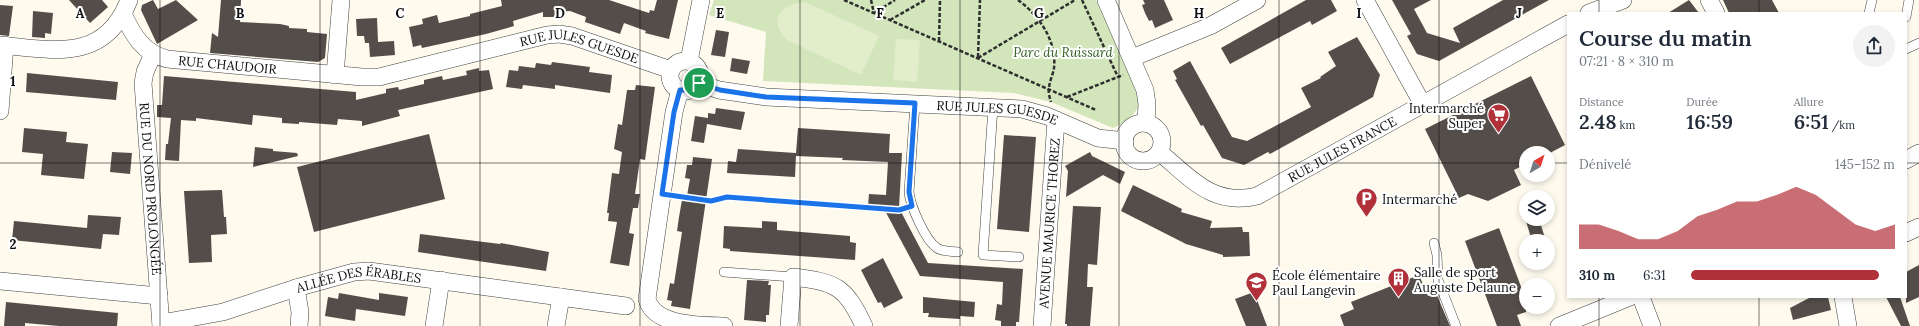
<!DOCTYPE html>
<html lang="fr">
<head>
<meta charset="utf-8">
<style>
	:root { --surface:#fff; --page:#f2f2f3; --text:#1f2937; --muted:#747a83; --accent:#b1313a }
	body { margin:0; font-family:Lora,serif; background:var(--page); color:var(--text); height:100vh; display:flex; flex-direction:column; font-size:15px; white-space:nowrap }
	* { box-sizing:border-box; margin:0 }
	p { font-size:13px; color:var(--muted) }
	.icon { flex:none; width:22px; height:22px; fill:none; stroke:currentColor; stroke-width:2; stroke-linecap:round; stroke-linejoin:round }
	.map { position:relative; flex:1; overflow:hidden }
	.panel { position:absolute; left:1567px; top:12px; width:340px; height:286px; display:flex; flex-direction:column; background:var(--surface); border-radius:0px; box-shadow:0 2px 6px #0003 }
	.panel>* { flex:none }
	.needle { width:26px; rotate:39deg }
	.controls { position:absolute; left:1519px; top:146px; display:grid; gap:8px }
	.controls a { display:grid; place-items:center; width:36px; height:36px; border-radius:50%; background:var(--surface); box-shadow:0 2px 6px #0003; font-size:20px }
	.pin { position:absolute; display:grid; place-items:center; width:34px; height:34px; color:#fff; margin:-17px; border:2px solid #fff; border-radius:50%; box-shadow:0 1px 4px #0007 }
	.round { display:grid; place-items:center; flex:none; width:42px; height:42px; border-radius:21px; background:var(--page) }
	.summary { display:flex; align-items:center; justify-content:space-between; height:68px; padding:0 12px }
	h1 { font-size:22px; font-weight:600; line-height:30px }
	.stats { display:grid; grid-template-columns:repeat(3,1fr); gap:6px; height:68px; padding:4px 12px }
	.stats div { display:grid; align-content:center }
	.stats b { font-size:20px; font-weight:600 }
	.stats small { font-size:11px; font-weight:400 }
	.stats p { font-size:11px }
	.chart { height:112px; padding:8px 12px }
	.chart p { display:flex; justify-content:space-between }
	.chart svg { width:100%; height:72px; margin-top:4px; fill:var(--accent); opacity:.7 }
	ul { padding:0 12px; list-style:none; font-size:13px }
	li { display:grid; grid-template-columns:64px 48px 1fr; align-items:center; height:30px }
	li i { height:10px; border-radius:5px; background:var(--accent) }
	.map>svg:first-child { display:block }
	.green { fill:#d2e5bb }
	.pitch { fill:#e2edcb }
	.building { fill:#544e4a }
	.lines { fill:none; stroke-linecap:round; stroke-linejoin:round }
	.service-casing { stroke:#404040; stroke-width:10 }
	.minor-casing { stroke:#404040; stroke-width:18 }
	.path { stroke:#2f2f2f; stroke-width:2.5; stroke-dasharray:4 2; stroke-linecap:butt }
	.service { stroke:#fff; stroke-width:9 }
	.minor { stroke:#fff; stroke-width:17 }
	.route-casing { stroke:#fff; stroke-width:8 }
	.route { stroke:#1a73e8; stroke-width:5 }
	.grid { fill:none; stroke:#0d0d0d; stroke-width:1; stroke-opacity:0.55 }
	.labels { text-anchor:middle; stroke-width:4; stroke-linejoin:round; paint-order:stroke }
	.park-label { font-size:13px; font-style:italic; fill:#315f23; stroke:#fff }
	.street-label { font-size:13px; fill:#0d0d0d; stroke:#fff }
	.poi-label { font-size:13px; fill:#0d0d0d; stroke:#fff; text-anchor:start }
	.grid-label { font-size:13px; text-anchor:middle; font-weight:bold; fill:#0d0d0d; stroke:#fff; stroke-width:4; stroke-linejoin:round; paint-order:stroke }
</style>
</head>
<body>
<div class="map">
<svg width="1919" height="326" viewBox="0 0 1919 326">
	<rect width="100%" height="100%" fill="#fefaee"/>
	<path class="green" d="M714,0h382l43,91 -1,17 -11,14 -14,6 -62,-26 -37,-9 -251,-12 3,-49 -57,-17z"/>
	<g class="pitch">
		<path d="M805,2l74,34 -18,39 -74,-35c-20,-19 -7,-37 18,-38z"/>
		<path d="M896,39l24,1 -3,42 -24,-2z"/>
	</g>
	<g class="building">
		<path d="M69,0h33l6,7 -18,16z"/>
		<path d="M153,0l5,9 18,-9 22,20 -41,24 -16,-34 1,-5z"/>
		<path d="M221,0h20l-1,22 40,2 9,2v2l18,1v3l20,2 -2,24 -7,4 -108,-9 2,-20 6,4z"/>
		<path d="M501,0h108l40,13 1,-3 4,1 3,-11h21l-9,39 -24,-6 1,-2 -22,-8 -4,11 -35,-12 1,-5 -16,-6 -14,1v5h-13v-5l-30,9 1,5 -28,8 -64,14 -1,-3 -8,2 -4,-20 14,-3 -1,-5 15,-4 2,8 31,-7v-2l32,-8z"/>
		<path d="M1143,0h21l9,20 -18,8 -3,-8 -3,1 -4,-8 -3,-8 3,-1z"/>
		<path d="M1306,0h25l6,11 -25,14 -2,-4 -80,43 -9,-16z"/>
		<path d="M1392,0h39l-17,9 13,24 33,10 -7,-15 50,-28h46l-110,61 -22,-7 -10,-18 4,-2z"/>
		<path d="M1689,0l10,13h-31z"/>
		<path d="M1723,0h49l7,13h-50z"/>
		<path d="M0,5l13,1 -4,30 -9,-1z"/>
		<path d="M33,11l20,2 -2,21 -6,-1v5l-13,-1z"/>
		<path d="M377,18l1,24 16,-1 1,14 -25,2 -1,-14h-4l-1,-7h-7l-1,-17z"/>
		<path d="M716,30l13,2 -4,25 -14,-2z"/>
		<path d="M1357,37l23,38 -7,22 -103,57 -2,-2 -24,13 -22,-7 -19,-33 -2,1 -26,-46 2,-1 -4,-8 17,-10 42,76 15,4 64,-34 -10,-19 20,-10 -1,-1 16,-11 -8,-14z"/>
		<path d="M732,58l18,3 -3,13 -17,-3z"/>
		<path d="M552,62l38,5 -1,5 23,3 -2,18 -55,-8v4l-32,-4 -1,4 -16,-2 3,-17 9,1 1,-5 16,2 1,-5 15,2z"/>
		<path d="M479,68v3l10,-1 4,19 -95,21 2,6 -38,10v-5l-24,-2 -1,6 -38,-3v2l-17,-1v-5l-29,-3 -1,10 -56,-7v3l-15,-1 -2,41 -14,-1 1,-16h2l3,-26 -14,-1v-12h5l2,-29 192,16v8l30,-7v-4l12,-2 1,3 25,-6v-4l18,-4 1,4 24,-5 -1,-4z"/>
		<path d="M27,73l91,9 -2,18 -90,-8z"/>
		<path d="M1531,76l34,69 -17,9 -22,-1v11l-12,6 7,15 -33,16 -20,-7 -9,4 -34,-69z"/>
		<path d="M636,85l19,2 -10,73 -5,-1 -5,35h5l-2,14h-5l-4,25 5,1 -5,32 -19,-3 7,-41 -9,-1 1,-8h-2l5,-40 7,1 3,-22 -8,-3 4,-25 4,1 5,-35h8z"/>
		<path d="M716,108l29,4 -4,18 -34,-6 -3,19 -13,-2 4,-25 13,2v-5l7,1z"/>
		<path d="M24,128l43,4 -1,10 22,2 -4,35 -43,-4 2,-21 -21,-2z"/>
		<path d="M798,128l92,6 -1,19h13l-3,55 29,55 95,6 -4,53h-3v4h-15v-5l-6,-1 2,-16 5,1 1,-23 -83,-6 -37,-69 -15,-1 1,-12 17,1 2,-33 -46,-2 1,-2 -47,-2 -1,21 -68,-4 1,-12 8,1 2,-13 58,4z"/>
		<path d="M429,134l16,65 -131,33 -17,-65z"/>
		<path d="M1004,135l32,2 -7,95 -32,-3z"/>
		<path d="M255,147l18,2v2l24,2 1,3 -45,11z"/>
		<path d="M112,152l20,1 -2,21 -20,-2z"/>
		<path d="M1090,152l2,4 33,16 -5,12 -17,-9 -37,22 2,-26 -3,-5z"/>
		<path d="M693,157l19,2 -22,150 -19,-3 1,-5 -5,-1 3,-17 4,1 8,-52 -5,-1 2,-14 3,-17 4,1 4,-22 -5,-1 2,-13h5z"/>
		<path d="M1133,185l49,24 -1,3 31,9 -2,7 32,-1 1,5h6l1,24 -27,1v-2l-37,-11 -65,-33z"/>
		<path d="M222,190l2,27h2l1,17 -16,1 1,27 -23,1 -5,-72z"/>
		<path d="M1073,206l28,1 -4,58 -9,-1 -1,23h6l-3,39h-23v-2h-2z"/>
		<path d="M88,215l33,2 -2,18 -16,-1 -2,15 -89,-9 2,-19 73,7z"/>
		<path d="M1526,217v2h13l7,22h-14l-7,-23z"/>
		<path d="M762,221l15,1v8l73,6v6l6,1 -1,17 -125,-9v-2l-7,-1 1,-22 38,2z"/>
		<path d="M1499,228l27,72v12l-9,3 4,11h-24l-32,-85z"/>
		<path d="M420,234l80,10 1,-1 48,9 -3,19 -128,-19z"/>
		<path d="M883,258l20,40 -19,10 -3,-6 -3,1 -17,-33z"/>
		<path d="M1919,265v32l-13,6v-31z"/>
		<path d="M1419,275l9,21 8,-3 14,33h-106l-4,-11 14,-6 -3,-7z"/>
		<path d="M747,280l22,1 -1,4h3l-2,30h-3v7l-22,-2z"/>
		<path d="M1254,292l13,34h-21l-11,-27z"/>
		<path d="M339,293l40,7v-7l29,4 -3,19 -49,-7 -1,12 -30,-5 3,-19 10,2z"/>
		<path d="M923,297l52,5 -1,15 -14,-1v3l-32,-2 1,-4h-6z"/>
		<path d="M1811,297h17l3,13 -38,10 -3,-12z"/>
		<path d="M1886,297h14l10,29h-9z"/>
		<path d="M6,302l112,11 -1,13h-58l-34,-3v3h-21z"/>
	</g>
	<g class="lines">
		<defs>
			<g id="service">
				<path d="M1869,13l3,-13"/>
				<path d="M1906,17l3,-17"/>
				<path d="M1906,49l13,-6"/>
				<path d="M915,103l-6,89c1,13 16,48 28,56 6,4 14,3 21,4"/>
				<path d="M993,107l-10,148 36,2"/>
				<path d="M1434,243l3,12 1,25 18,46"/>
				<path d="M724,272l69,5"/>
			</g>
			<g id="minor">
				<path d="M1106,0l39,90 2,14 -1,19"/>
				<path d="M1365,0l58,105"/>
				<path d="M1709,0l7,13"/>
				<path d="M1589,13l34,-13"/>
				<path id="s1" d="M123,14c10,21 20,39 44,45l195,18h17l168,-42 12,-1 13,2 99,34"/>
				<path d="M0,45c53,5 105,18 129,-45"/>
				<path id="s2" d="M153,54l-8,18 -2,11 18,243"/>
				<path d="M1132,58l78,-32 47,-26"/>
				<circle cx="685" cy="76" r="15"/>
				<path d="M689,61l12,-61"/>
				<path d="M335,75l6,-75"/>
				<path id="s3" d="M699,83l20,7 47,7 256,12 25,7 51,22 27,3"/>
				<path d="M680,90l-6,22 -27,187c7,27 52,26 77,27"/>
				<path d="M0,111l5,-66"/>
				<circle cx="1143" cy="142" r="19"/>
				<path id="s4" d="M1159,152c31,25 53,55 98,44l311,-172"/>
				<path d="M1906,160l13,-7"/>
				<path d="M1906,233l13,-6"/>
				<path d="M0,281l159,15"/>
				<path d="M296,288l4,24 -1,14"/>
				<path d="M1641,297l11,29"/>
				<path d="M1843,297l5,29"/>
				<path id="s5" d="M161,323l62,-11 73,-24 58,-16 15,-1 257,35"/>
				<path d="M434,326l7,-46"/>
				<path d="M556,326l5,-29"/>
				<path d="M789,326l4,-49c43,5 52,9 71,49"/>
				<path id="s6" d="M1042,326l14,-206"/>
				<path d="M1559,326l71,-29"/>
			</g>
		</defs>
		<use href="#service" class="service-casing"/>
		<use href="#minor" class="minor-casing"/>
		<g class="path">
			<path d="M844,0l252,110"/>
			<path d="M871,0l3,13 21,-13"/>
			<path d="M1018,0c21,15 39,41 36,68 -1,7 -5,14 -5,21 -1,4 1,9 2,13"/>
			<path d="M1082,0l36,77"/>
			<path d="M890,20l35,-20"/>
			<path d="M939,41l1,-41"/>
			<path d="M978,57l2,-57"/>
			<path d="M978,58l97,-58"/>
			<path d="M1067,97l56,-22"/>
			<path d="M677,196l34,5 16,-4 172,13 3,-1"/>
		</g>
		<use href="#service" class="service"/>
		<use href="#minor" class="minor"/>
	</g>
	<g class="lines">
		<defs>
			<path id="route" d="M699,83l21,7 46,7 149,6 -6,89 3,14 -13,4 -172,-13 -16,4 -49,-7 12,-82 6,-22h11z"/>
		</defs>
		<use href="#route" class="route-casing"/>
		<use href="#route" class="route"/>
	</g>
	<path class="grid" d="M160,0v326M320,0v326M480,0v326M640,0v326M800,0v326M960,0v326M1119,0v326M1279,0v326M1439,0v326M1599,0v13M1759,0v13M0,163h1526M1548,163h20M1906,163h13M1599,297v29M1759,297v29"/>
	<defs>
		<symbol id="supermarket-pin" viewBox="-11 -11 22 30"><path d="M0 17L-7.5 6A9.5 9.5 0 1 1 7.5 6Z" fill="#b1313a" stroke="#fff"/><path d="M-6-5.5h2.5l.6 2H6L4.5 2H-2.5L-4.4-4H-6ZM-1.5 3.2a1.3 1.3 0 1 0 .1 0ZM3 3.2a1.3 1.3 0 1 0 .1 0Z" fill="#fff"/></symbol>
		<symbol id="parking-pin" viewBox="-11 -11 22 30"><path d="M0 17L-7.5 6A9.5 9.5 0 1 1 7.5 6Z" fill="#b1313a" stroke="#fff"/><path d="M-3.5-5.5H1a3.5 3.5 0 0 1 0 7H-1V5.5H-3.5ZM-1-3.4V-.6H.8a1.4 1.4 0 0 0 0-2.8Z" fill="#fff"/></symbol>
		<symbol id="building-pin" viewBox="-11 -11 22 30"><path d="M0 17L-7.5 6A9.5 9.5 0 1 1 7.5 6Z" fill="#b1313a" stroke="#fff"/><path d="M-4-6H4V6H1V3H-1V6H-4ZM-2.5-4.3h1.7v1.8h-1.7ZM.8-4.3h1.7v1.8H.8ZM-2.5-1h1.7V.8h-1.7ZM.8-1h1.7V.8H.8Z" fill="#fff"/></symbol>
		<symbol id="school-pin" viewBox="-11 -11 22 30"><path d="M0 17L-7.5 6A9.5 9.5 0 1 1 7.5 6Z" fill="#b1313a" stroke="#fff"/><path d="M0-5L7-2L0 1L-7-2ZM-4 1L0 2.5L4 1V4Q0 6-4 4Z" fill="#fff"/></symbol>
	</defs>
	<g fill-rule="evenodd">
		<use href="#supermarket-pin" x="1486" y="102" width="25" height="34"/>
		<use href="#parking-pin" x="1354" y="186" width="25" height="34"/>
		<use href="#building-pin" x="1386" y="266" width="25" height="34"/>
		<use href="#school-pin" x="1244" y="270" width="25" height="34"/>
	</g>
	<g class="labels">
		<g class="park-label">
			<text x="1063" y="57">Parc du Ruissard</text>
		</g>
		<g class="street-label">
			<text dy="5" stroke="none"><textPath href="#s1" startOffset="485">RUE JULES GUESDE</textPath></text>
			<text dy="5" stroke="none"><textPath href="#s1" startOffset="126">RUE CHAUDOIR</textPath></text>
			<text dy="5" stroke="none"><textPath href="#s3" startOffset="301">RUE JULES GUESDE</textPath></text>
			<text dy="5" stroke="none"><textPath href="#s4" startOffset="210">RUE JULES FRANCE</textPath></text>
			<text dy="5" stroke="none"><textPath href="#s2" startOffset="137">RUE DU NORD PROLONGÉE</textPath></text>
			<text dy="5" stroke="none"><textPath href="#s6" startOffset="103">AVENUE MAURICE THOREZ</textPath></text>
			<text dy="5" stroke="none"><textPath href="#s5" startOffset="204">ALLÉE DES ÉRABLES</textPath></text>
		</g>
		<g class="poi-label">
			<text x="1484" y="113" text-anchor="end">Intermarché<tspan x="1484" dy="15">Super</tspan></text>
			<text x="1382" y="204">Intermarché</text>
			<text x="1414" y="277">Salle de sport<tspan x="1414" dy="15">Auguste Delaune</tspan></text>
			<text x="1272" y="280">École élémentaire<tspan x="1272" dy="15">Paul Langevin</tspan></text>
		</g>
	</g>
	<g class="grid-label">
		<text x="80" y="18">A</text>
		<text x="240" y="18">B</text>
		<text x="400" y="18">C</text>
		<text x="560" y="18">D</text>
		<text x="720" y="18">E</text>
		<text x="880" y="18">F</text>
		<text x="1039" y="18">G</text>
		<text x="1199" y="18">H</text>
		<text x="1359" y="18">I</text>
		<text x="1519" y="18">J</text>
		<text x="13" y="86">1</text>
		<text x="13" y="249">2</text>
	</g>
</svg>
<div class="controls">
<a><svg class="needle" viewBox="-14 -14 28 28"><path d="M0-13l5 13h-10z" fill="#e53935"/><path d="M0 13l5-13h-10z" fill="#747a83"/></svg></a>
<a><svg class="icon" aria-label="layers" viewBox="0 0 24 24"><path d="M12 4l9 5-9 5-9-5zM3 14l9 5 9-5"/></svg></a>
<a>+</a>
<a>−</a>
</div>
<div class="pin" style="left:699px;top:83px;background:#1e9e55"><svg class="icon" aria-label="arrive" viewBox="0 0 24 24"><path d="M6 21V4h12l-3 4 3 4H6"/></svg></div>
<section class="panel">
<div class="summary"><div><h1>Course du matin</h1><p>07:21 · 8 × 310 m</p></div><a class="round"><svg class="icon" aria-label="share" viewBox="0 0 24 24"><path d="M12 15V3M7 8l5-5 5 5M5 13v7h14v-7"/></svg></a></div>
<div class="stats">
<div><p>Distance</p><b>2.48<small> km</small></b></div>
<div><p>Durée</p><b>16:59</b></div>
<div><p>Allure</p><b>6:51<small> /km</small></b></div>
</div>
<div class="chart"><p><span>Dénivelé</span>145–152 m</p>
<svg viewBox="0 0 160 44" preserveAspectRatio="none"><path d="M0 44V29L10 29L20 33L30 38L40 38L50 33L60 24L70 20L80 15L90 15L100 11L110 6L120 11L130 20L140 29L150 33L160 29V44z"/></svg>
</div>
<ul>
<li><b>310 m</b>6:31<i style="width:92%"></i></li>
</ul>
</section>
</div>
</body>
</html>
